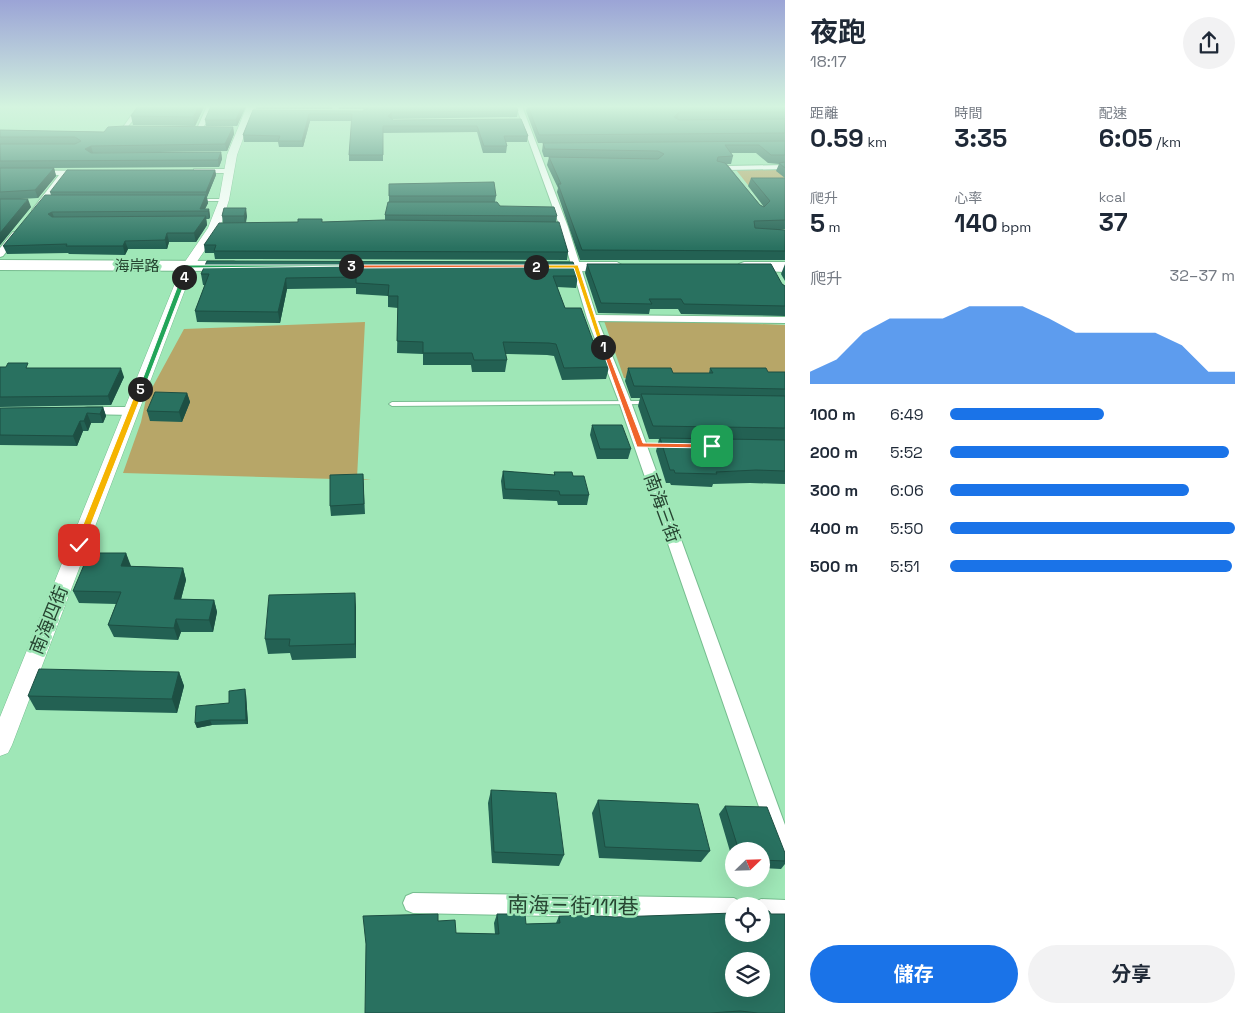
<!DOCTYPE html>
<html lang="zh-TW">
<head>
<meta charset="utf-8">
<style>
	:root { --surface:#fff; --page:#f2f2f3; --text:#1f2937; --muted:#747a83; --accent:#1a73e8 }
	body { margin:0; font-family:"Space Grotesk","Noto Sans TC",sans-serif; background:var(--page); color:var(--text); height:100vh; display:flex; flex-direction:column; font-size:19px; white-space:nowrap }
	* { box-sizing:border-box; margin:0 }
	p { font-size:16px; color:var(--muted) }
	.icon { flex:none; width:28px; height:28px; fill:none; stroke:currentColor; stroke-width:2; stroke-linecap:round; stroke-linejoin:round }
	.map { position:relative; flex:1; overflow:hidden }
	.side { display:flex; flex-direction:column; background:var(--surface); width:475px }
	.side>* { flex:none }
	.needle { width:32px; rotate:67deg }
	.fabs { position:absolute; left:725px; top:842px; display:grid; gap:10px }
	.fabs a { display:grid; place-items:center; width:45px; height:45px; border-radius:50%; background:var(--surface); box-shadow:0 5px 20px #0002; font-size:25px }
	.pin { position:absolute; display:grid; place-items:center; width:42px; height:42px; color:#fff; margin:-21px; border-radius:10px; box-shadow:0 2px 8px #0006 }
	.km { position:absolute; width:25px; height:25px; margin:-12px; border-radius:50%; background:#222; color:#fff; font-size:14px; line-height:25px; text-align:center }
	.round { display:grid; place-items:center; flex:none; width:52px; height:52px; border-radius:26px; background:var(--page) }
	.head { display:flex; align-items:center; justify-content:space-between; height:85px; padding:0 25px }
	h1 { font-size:28px; font-weight:700; line-height:38px }
	.stats { display:grid; grid-template-columns:repeat(3,1fr); gap:8px; height:85px; padding:5px 25px }
	.stats div { display:grid; align-content:center }
	.stats b { font-size:25px; font-weight:700 }
	.stats small { font-size:14px; font-weight:400 }
	.stats p { font-size:14px }
	.chart { height:140px; padding:10px 25px }
	.chart p { display:flex; justify-content:space-between }
	.chart svg { width:100%; height:90px; margin-top:5px; fill:var(--accent); opacity:.7 }
	.button { display:flex; gap:10px; margin-top:auto; padding:10px 25px }
	.button a { flex:1; height:58px; border-radius:30px; background:var(--accent); color:#fff; font-size:20px; font-weight:700; line-height:58px; text-align:center }
	.button a+a { background:var(--page); color:var(--text) }
	ul { padding:0 25px; list-style:none; font-size:16px }
	li { display:grid; grid-template-columns:80px 60px 1fr; align-items:center; height:38px }
	li i { height:12px; border-radius:6px; background:var(--accent) }
	main { display:flex; flex:1; min-height:0 }
	.map>svg:first-child { display:block }
	.green { fill:#b7a668 }
	.lines { fill:none; stroke-linecap:round; stroke-linejoin:round }
	.service-casing { stroke:#76bd8f; stroke-width:2 }
	.minor-casing { stroke:#76bd8f; stroke-width:2 }
	.tertiary-casing { stroke:#76bd8f; stroke-width:1 }
	.primary-casing { stroke:#76bd8f; stroke-width:2 }
	.service { fill:#fff; fill-rule:evenodd }
	.minor { fill:#fff; fill-rule:evenodd }
	.tertiary { fill:#fff; fill-rule:evenodd }
	.primary { fill:#fff; fill-rule:evenodd }
	.wall { fill:#236153; fill-rule:evenodd }
	.shaded-wall { fill:#1d4f43 }
	.building { fill:#297160; stroke:#1d4f43; fill-rule:evenodd }
	.split-1 { fill:#f0652b; stroke:#fff }
	.split-2 { fill:#f5b400; stroke:#fff }
	.split-3 { fill:#f0652b; stroke:#fff }
	.split-4 { fill:#22a559; stroke:#fff }
	.split-5 { fill:#22a559; stroke:#fff }
	.split-6 { fill:#f5b400; stroke:#fff }
	.labels { text-anchor:middle; stroke-width:5; stroke-linejoin:round; paint-order:stroke }
	.far-street-label { font-size:15px; fill:#264431; stroke:#9fe7b7 }
	.street-label { font-size:18px; fill:#264431; stroke:#9fe7b7 }
	.near-street-label { font-size:21px; fill:#264431; stroke:#9fe7b7 }
</style>
</head>
<body>
<main>
<div class="map">
<svg width="785" height="1013" viewBox="0 0 785 1013">
	<rect width="100%" height="100%" fill="#9fe7b7"/>
	<g class="green">
		<path d="M780,169l5,5v12l-37,-1 -12,-15z"/>
		<path d="M603,318l182,7v53h-161z"/>
		<path d="M365,322l-8,156 14,2 -248,-7 18,-51 5,-23 38,-70z"/>
	</g>
	<g class="lines">
		<defs>
			<g id="service">
				<path d="M198,199h26l2,1 -2,1h-26z"/>
				<path d="M647,401l2,1 1,1 -1,1 -257,2 -3,-2 3,-2z"/>
			</g>
			<g id="minor">
				<path d="M207,106h6l-6,16 -7,9h-4z"/>
				<path d="M516,106h6l46,121 28,88 189,2v6l-187,-2 33,81 154,423v38l-7,-3 -3,-7 -156,-451 -32,-84 -27,-91z"/>
				<path d="M133,113l5,1 -13,16h-4z"/>
				<path d="M785,165v4l-58,1 -4,-2 4,-2z"/>
				<path d="M197,169h32l4,2 -4,2h-35v-4z"/>
				<path d="M0,170l83,1 4,2 -4,2h-16l-28,37 -3,1 -4,-3 27,-35 -59,-1z"/>
				<path d="M13,232l7,2 -17,22 -3,1v-9z"/>
				<path d="M88,407h44l6,4 -6,4 -48,-1 -2,-3 2,-3z"/>
				<path d="M413,893l321,5 7,4 2,4h-9v14l-321,-7 -7,-3 -3,-7 3,-7z"/>
				<path d="M761,899l24,1v22l-24,-1v-15h-9l2,-3z"/>
			</g>
			<path id="tertiary" d="M247,106h8l-18,49 -8,45 -9,28 -26,38 -182,479 -4,8 -8,3v-39l182,-451 26,-38 11,-28 8,-45z"/>
			<g id="primary">
				<path d="M0,260l234,1 8,5 -8,5 -234,-1z"/>
				<path d="M544,262h73l8,5 -8,5 -78,-2 -3,-3z"/>
				<path d="M744,262h41v10l-46,-2 -3,-3 3,-3z"/>
			</g>
		</defs>
		<use href="#service" class="service-casing"/>
		<use href="#minor" class="minor-casing"/>
		<use href="#tertiary" class="tertiary-casing"/>
		<use href="#primary" class="primary-casing"/>
		<use href="#service" class="service"/>
		<use href="#minor" class="minor"/>
		<use href="#tertiary" class="tertiary"/>
		<use href="#primary" class="primary"/>
	</g>
	<g class="wall">
		<path d="M138,106h66v1l-9,19 -62,-1 -2,-9z"/>
		<path d="M211,106h35l-9,20h-31l-1,-6z"/>
		<path d="M256,106h77l-1,3h-76z"/>
		<path d="M338,106h178l2,5 -1,6 -125,2 1,1 128,-1 7,17 -1,6h-21l1,4 -1,7h-23l-6,-21 -94,1v28h-34v-6l3,-34h-42l-7,26h-24l-1,-5h-34l-1,-7 10,-25 110,1 1,-1 -1,-1h-24z"/>
		<path d="M527,106h258v123h-5l5,1v30h-205l-23,-68 1,-4 -11,-23 2,-8h-5l-2,-6 1,-8h-5l-12,-32zM731,153h25l12,10 11,1 -3,7 9,7h-34l-3,8 16,21 -4,-2 -33,-41h4l2,-8z"/>
		<path d="M233,127l1,7 -7,17 -134,2 128,-1 1,7 -3,8 -165,1 2,8 -18,22 -18,1 11,8 -31,38v-115l104,2z"/>
		<path d="M215,170l1,5 -9,22 1,6 -3,6h4l1,8 -1,2h-3l1,6 -11,17h-27l-2,7h-39l-3,6 -56,-1 -1,-1 -61,1 -4,-8 48,-51 -1,-3z"/>
		<path d="M389,184l107,12 -1,6 5,4 57,10 -1,6 12,30 -1,8 -352,-1 -1,-6h-9l-1,-8 19,-22 -1,-7 2,-8 23,8 -1,7 76,-1 63,-2v-5l4,-13z"/>
		<path d="M587,264l195,20 3,2v30l-104,-2 -3,-5h-28l-1,5 -51,-1 -13,-40z"/>
		<path d="M785,264v17l-4,-7z"/>
		<path d="M201,274l377,2 -2,12 -19,-1 8,21 28,33 16,26 -3,12 -44,1 -8,-24 -7,-1 -42,-1 2,6 -2,12h-33l-1,-7h-48v-11l-26,-1 1,-45 -10,-1v-11l-32,-2v-6l-69,1 -7,34 -83,-1 -2,-11 10,-26h-2z"/>
		<path d="M0,367l30,1 94,9 -13,28 -111,2z"/>
		<path d="M628,368l45,5h36l1,-5 58,4h17v112l-35,-1 -37,1 -1,3 -41,-2 -1,-2h-4l-10,-32 3,-12h-10l-11,-33 2,-8h-9l-6,-17z"/>
		<path d="M187,393l3,9 -8,20 -32,-1 -3,-10z"/>
		<path d="M103,407l3,9 -3,7h-12l-3,8h-5l-6,15 -77,-1v-37z"/>
		<path d="M592,425l39,24 -3,10h-31l-7,-24z"/>
		<path d="M503,471l51,4v-3l19,4 16,19 -2,10h-29l-1,-4 -54,-2 -2,-18z"/>
		<path d="M363,474l2,40 -34,2 -1,-10z"/>
		<path d="M126,553l4,13 53,2 3,12 -5,19 33,1 3,12 -4,20h-32l-3,8 -64,-3 -6,-12 8,-21 -37,-1 -6,-12z"/>
		<path d="M355,593l1,65 -64,2 -2,-7 -22,1 -3,-15z"/>
		<path d="M179,672l5,14 -7,27 -141,-3 -8,-14z"/>
		<path d="M246,694l2,30 -36,1 -15,3 -2,-5 34,-20z"/>
		<path d="M491,790l73,65 -5,11 -67,-3 -4,-60z"/>
		<path d="M598,800l112,51 -9,11 -102,-4 -7,-45z"/>
		<path d="M725,806l60,47v11l-4,5 -20,-1v-17h-27v14l-15,-51z"/>
		<path d="M497,914l29,10 30,-1 3,-7 226,97h-420l73,-92 18,12 39,1 -1,-11z"/>
	</g>
	<g class="shaded-wall">
		<path d="M199,106h5v1l-9,19 -2,-9z"/>
		<path d="M242,106h4l-9,20 -1,-6z"/>
		<path d="M392,112v6l-4,5v-7z"/>
		<path d="M679,112l-2,8 -3,-3z"/>
		<path d="M309,114l1,7 -7,26 -1,-6z"/>
		<path d="M233,127l1,7 -7,17 -2,-7z"/>
		<path d="M91,146l2,7 -6,3 -2,-7z"/>
		<path d="M221,152l1,7 -3,8 -1,-7z"/>
		<path d="M54,168l2,8 -18,22 -3,-8z"/>
		<path d="M215,170l1,5 -9,22 -1,-5z"/>
		<path d="M206,195l2,8 -4,8 -4,-2z"/>
		<path d="M28,199l3,8 -31,38v-12z"/>
		<path d="M246,208l1,8 -2,8 -1,-8z"/>
		<path d="M209,209l1,8 -1,2 -1,-8z"/>
		<path d="M52,212l3,8 -7,-6z"/>
		<path d="M206,216l1,9 -11,17 -2,-9z"/>
		<path d="M167,233l2,9 -2,7 -2,-9z"/>
		<path d="M125,241l3,8 -3,6 -2,-9z"/>
		<path d="M286,278l1,11 -7,34 -2,-11z"/>
		<path d="M121,368l3,9 -13,28 -3,-9z"/>
		<path d="M187,393l3,9 -8,20 -3,-10z"/>
		<path d="M103,407l3,9 -3,7 -3,-9z"/>
		<path d="M87,413l4,10 -3,8 -4,-10z"/>
		<path d="M80,421l3,10 -6,15 -4,-10z"/>
		<path d="M126,553l5,13 -5,13 -5,-13z"/>
		<path d="M183,568l3,12 -8,31 -4,-12z"/>
		<path d="M355,593l1,14v51l-1,-14z"/>
		<path d="M214,600l3,12 -4,20 -4,-12z"/>
		<path d="M176,619l5,13 -3,8 -4,-12z"/>
		<path d="M179,672l5,14 -7,27 -5,-14z"/>
		<path d="M245,689l1,5 2,30 -2,-4z"/>
		<path d="M210,720l2,5 -15,3 -2,-5z"/>
	</g>
	<g class="building">
		<path d="M138,106h61l-6,11 -62,-1z"/>
		<path d="M211,106h31l-6,14h-31z"/>
		<path d="M366,106h150l2,5 -126,1 -4,4 5,4 128,-1 7,17h-24l3,10h-23l-7,-20h-94v29h-34l3,-41h-43l-7,27h-24l2,-5 -37,-1 10,-25 110,1 5,-3z"/>
		<path d="M528,106h257v6h-106l-5,5 5,3 106,-1v14l-246,2z"/>
		<path d="M125,126l108,1 -8,17 -134,2 -6,3 6,4 130,-1 -3,8 -218,1v-17h75l6,-3 -6,-4h-75v-7l104,2 4,-5z"/>
		<path d="M785,141v14h-14l-12,-10h-34l8,11 -15,1 -1,4 8,2 35,42 4,2 6,-6 -19,-23h34v42l-31,1 1,7 30,2v21l-203,-1 -24,-66h3l-12,-27 109,2 6,-5 -6,-3 -113,-2 -2,-6z"/>
		<path d="M785,162v6l-6,-5z"/>
		<path d="M0,168h54l-19,22 -35,2z"/>
		<path d="M67,170h148l-9,22h-156z"/>
		<path d="M494,182l2,14h-107v-12z"/>
		<path d="M45,195h161l-6,14h9l-1,2 -156,1 -4,2 4,3 154,-1 -12,17h-27l-2,7 -40,1 -2,5h-57l1,-2 -64,2z"/>
		<path d="M0,199h28l-28,34z"/>
		<path d="M388,202h109l3,4 54,1 3,9 -172,-1z"/>
		<path d="M224,208h22l-2,8h-22z"/>
		<path d="M298,219h24v3l62,-2 175,2 9,30 -354,-1 2,-6h-12l15,-22 79,-1z"/>
		<path d="M207,261l366,1 5,14h-25l12,32h16l12,33h5l11,26 -45,1 -8,-24 -7,-1 -46,-1 4,18h-33l-2,-7h-49v-11l-26,-1 1,-45h-10l1,-11 -33,-2v-6l-70,1 -8,34 -83,-1 14,-37h-8z"/>
		<path d="M587,264h184l11,20 3,2v20l-101,-2 -3,-5h-32l3,5 -51,-1z"/>
		<path d="M8,363h20l-2,5h95l-13,28 -108,1v-30h6z"/>
		<path d="M628,368h43l2,5h40l-3,-5h56l2,4h17v17l-151,-3z"/>
		<path d="M155,392l32,1 -8,19 -32,-1z"/>
		<path d="M641,394l144,2v32l-132,-2z"/>
		<path d="M103,407l-3,7 -13,-1 -3,8h-4l-7,15 -73,-1v-27z"/>
		<path d="M592,425h30l9,24h-31z"/>
		<path d="M660,438l125,2v31l-29,-1 -40,2 1,2 -42,-1 -1,-3h-4z"/>
		<path d="M503,471l52,4 -1,-3h18l1,4h11l5,19h-29l-1,-4 -54,-2z"/>
		<path d="M363,474l1,30 -34,2v-31z"/>
		<path d="M89,553h37l-5,13 62,2 -9,31 40,1 -5,20 -33,-1 -2,9 -66,-3 13,-33 -48,-1z"/>
		<path d="M355,593v51l-66,2 1,-7h-25l4,-44z"/>
		<path d="M39,669l140,3 -7,27 -144,-3z"/>
		<path d="M245,689l1,31h-36l-15,3 1,-17 33,-3v-12z"/>
		<path d="M491,790l65,3 8,62 -70,-3z"/>
		<path d="M598,800l100,4 12,47 -105,-4z"/>
		<path d="M725,806l42,1 18,46v8l-24,-1v-9h-22z"/>
		<path d="M761,911h8l2,3h14v99h-27l-18,-2 -30,2h-345l1,-69 -3,-28 75,-2v7l17,-1 1,13 43,1 -2,-20h28l1,10 34,-1 -1,-7 24,-1 32,2 119,-4v21h27zM734,961h27v28h-27z"/>
	</g>
	<linearGradient id="sky" x2="0" y2="1"><stop stop-color="#9ba4d6"/><stop offset="0.43" stop-color="#d4f4df"/><stop offset="1" stop-color="#d4f4df" stop-opacity="0"/></linearGradient>
	<rect width="785" height="248" fill="url(#sky)"/>
	<path class="split-1" d="M601,346l5,1 37,96 69,1 4,2 -1,2 -78,-1z"/>
	<path class="split-2" d="M534,265h44l27,83 -5,-1 -26,-79h-38z"/>
	<path class="split-3" d="M351,265h185l3,2 -190,1z"/>
	<path class="split-4" d="M186,265h165l3,1 -163,2 -7,11 -3,-2z"/>
	<path class="split-5" d="M184,275l3,2 -43,112 -6,2 43,-114z"/>
	<path class="split-6" d="M140,387l4,2 -61,156 -1,2h-6l-1,-2 62,-156z"/>
	<g class="labels">
		<g class="far-street-label">
			<text x="137" y="271">海岸路</text>
		</g>
		<g class="street-label">
			<text transform="translate(662 508) rotate(70)" y="6">南海三街</text>
			<text transform="translate(49 620) rotate(-68)" y="6">南海四街</text>
		</g>
		<g class="near-street-label">
			<text transform="translate(573 906) rotate(1)" y="7">南海三街111巷</text>
		</g>
	</g>
</svg>
<div class="fabs">
<a><svg class="needle" viewBox="-14 -14 28 28"><path d="M0-13l5 13h-10z" fill="#e53935"/><path d="M0 13l5-13h-10z" fill="#747a83"/></svg></a>
<a><svg class="icon" aria-label="locate" viewBox="0 0 24 24"><circle cx="12" cy="12" r="6"/><path d="M12 2v4M12 18v4M2 12h4M18 12h4"/></svg></a>
<a><svg class="icon" aria-label="layers" viewBox="0 0 24 24"><path d="M12 4l9 5-9 5-9-5zM3 14l9 5 9-5"/></svg></a>
</div>
<div class="pin" style="left:712px;top:446px;background:#1e9e55"><svg class="icon" aria-label="arrive" viewBox="0 0 24 24"><path d="M6 21V4h12l-3 4 3 4H6"/></svg></div>
<div class="pin" style="left:79px;top:545px;background:#d93025"><svg class="icon" aria-label="check" viewBox="0 0 24 24"><path d="M5 12l5 5 9-10"/></svg></div>
<b class="km" style="left:603px;top:347px">1</b>
<b class="km" style="left:536px;top:267px">2</b>
<b class="km" style="left:351px;top:266px">3</b>
<b class="km" style="left:184px;top:277px">4</b>
<b class="km" style="left:140px;top:389px">5</b>
</div>
<section class="side">
<div class="head"><div><h1>夜跑</h1><p>18:17</p></div><a class="round"><svg class="icon" aria-label="share" viewBox="0 0 24 24"><path d="M12 15V3M7 8l5-5 5 5M5 13v7h14v-7"/></svg></a></div>
<div class="stats">
<div><p>距離</p><b>0.59<small> km</small></b></div>
<div><p>時間</p><b>3:35</b></div>
<div><p>配速</p><b>6:05<small> /km</small></b></div>
</div>
<div class="stats">
<div><p>爬升</p><b>5<small> m</small></b></div>
<div><p>心率</p><b>140<small> bpm</small></b></div>
<div><p>kcal</p><b>37</b></div>
</div>
<div class="chart"><p><span>爬升</span>32–37 m</p>
<svg viewBox="0 0 160 44" preserveAspectRatio="none"><path d="M0 44V38L10 32L20 19L30 12L40 12L50 12L60 6L70 6L80 6L90 12L100 19L110 19L120 19L130 19L140 25L150 38L160 38V44z"/></svg>
</div>
<ul>
<li><b>100 m</b>6:49<i style="width:54%"></i></li>
<li><b>200 m</b>5:52<i style="width:98%"></i></li>
<li><b>300 m</b>6:06<i style="width:84%"></i></li>
<li><b>400 m</b>5:50<i style="width:100%"></i></li>
<li><b>500 m</b>5:51<i style="width:99%"></i></li>
</ul>
<div class="button"><a>儲存</a><a>分享</a></div>
</section>
</main>
</body>
</html>
